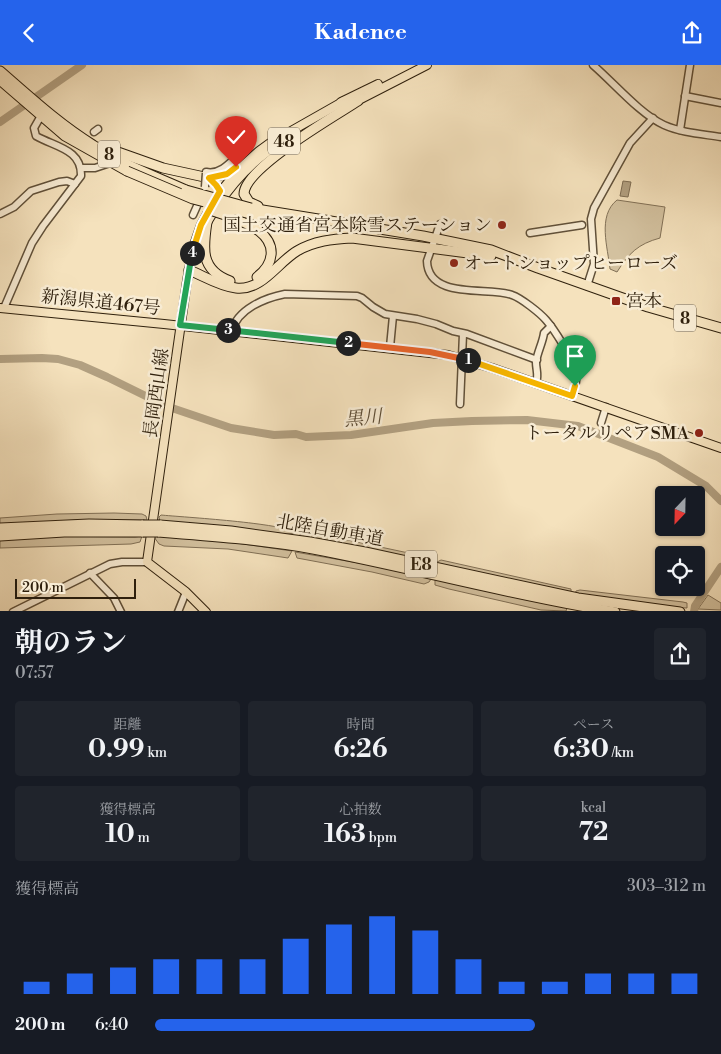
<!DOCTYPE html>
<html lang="ja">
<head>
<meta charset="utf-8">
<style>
	:root { --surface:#171b24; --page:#20242c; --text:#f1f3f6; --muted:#9ea1a6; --accent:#2563eb }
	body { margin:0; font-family:"Libre Bodoni","Noto Serif JP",serif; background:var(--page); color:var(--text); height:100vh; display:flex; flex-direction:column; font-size:19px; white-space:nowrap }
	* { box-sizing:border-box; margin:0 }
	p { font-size:16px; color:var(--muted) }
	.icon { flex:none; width:28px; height:28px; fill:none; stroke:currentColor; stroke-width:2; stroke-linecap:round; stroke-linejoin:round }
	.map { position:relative; height:546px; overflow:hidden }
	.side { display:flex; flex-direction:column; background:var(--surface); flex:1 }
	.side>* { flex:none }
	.needle { width:32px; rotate:202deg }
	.buttons { position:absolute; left:655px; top:421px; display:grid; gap:10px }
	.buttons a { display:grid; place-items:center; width:50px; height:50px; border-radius:5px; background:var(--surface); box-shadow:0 1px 4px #0004; font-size:25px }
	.scale { position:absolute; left:15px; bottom:12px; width:121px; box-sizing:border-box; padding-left:5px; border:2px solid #2f200d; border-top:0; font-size:14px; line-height:18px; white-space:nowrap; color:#2f200d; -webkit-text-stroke:4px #f8ecd4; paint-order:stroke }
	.pin { position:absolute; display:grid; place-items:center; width:42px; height:42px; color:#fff; margin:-51px -21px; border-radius:50% 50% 50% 0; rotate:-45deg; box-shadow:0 0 5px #0007 }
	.pin .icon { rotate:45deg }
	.km { position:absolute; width:25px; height:25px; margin:-12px; border-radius:50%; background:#222; color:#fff; font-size:14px; line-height:25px; text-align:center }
	.round { display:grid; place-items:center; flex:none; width:52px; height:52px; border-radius:5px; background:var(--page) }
	.summary { display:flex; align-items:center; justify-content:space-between; height:85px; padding:0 15px }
	h1 { font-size:28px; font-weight:700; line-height:38px }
	.metrics { display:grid; grid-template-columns:repeat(3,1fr); gap:8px; height:85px; padding:5px 15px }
	.metrics div { display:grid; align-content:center; border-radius:5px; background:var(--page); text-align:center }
	.metrics b { font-size:25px; font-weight:700 }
	.metrics small { font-size:14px; font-weight:400 }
	.metrics p { font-size:14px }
	.chart { height:140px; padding:10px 15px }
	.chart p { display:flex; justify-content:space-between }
	.chart svg { width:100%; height:90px; margin-top:5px; stroke:var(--accent); stroke-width:6 }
	ul { padding:0 15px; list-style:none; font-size:16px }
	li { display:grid; grid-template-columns:80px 60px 1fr; align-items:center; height:38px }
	li i { height:12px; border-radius:6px; background:var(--accent) }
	header { display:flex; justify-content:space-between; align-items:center; height:65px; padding:0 15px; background:var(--accent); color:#fff; font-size:22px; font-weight:700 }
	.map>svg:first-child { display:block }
	.green { fill:#d3c19f; stroke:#817056 }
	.water { fill:#b2a081; stroke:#7e6d53 }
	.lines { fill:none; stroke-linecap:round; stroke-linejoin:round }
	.river { stroke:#b2a081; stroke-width:8 }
	.minor-casing { stroke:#605039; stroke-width:9 }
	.major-casing { stroke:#2f200d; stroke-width:10 }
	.highway-casing { stroke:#2f200d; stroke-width:11 }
	.minor { stroke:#f8ecd4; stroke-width:6 }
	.major { stroke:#f5e2bd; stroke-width:8 }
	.highway { stroke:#f5e2bd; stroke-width:9 }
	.minor-bridge-casing { stroke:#605039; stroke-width:9; stroke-linecap:butt }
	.highway-bridge-casing { stroke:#2f200d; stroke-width:11; stroke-linecap:butt }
	.minor-bridge { stroke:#f8ecd4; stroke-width:6 }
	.highway-bridge { stroke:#f5e2bd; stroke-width:9 }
	.split-1-casing { stroke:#fff; stroke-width:10 }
	.split-2-casing { stroke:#fff; stroke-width:10 }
	.split-3-casing { stroke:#fff; stroke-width:10 }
	.split-4-casing { stroke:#fff; stroke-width:10 }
	.split-5-casing { stroke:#fff; stroke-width:10 }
	.split-1 { stroke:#f5b400; stroke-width:6 }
	.split-2 { stroke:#f0652b; stroke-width:6 }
	.split-3 { stroke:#22a559; stroke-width:6 }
	.split-4 { stroke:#22a559; stroke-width:6 }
	.split-5 { stroke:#f5b400; stroke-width:6 }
	.poi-dot { fill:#8f2418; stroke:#f8ecd4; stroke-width:2 }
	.labels { text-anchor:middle; stroke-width:5; stroke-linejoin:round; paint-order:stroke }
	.shield { fill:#f8ecd4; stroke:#6b5d49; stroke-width:1 }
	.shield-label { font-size:16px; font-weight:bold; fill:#2f200d }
	.poi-label { font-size:18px; fill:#2f200d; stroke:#f8ecd4; text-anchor:end }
	.street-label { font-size:18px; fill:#2f200d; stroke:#f8ecd4 }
	.water-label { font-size:19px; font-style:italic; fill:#5d4d36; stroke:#f8ecd4 }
</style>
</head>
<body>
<header><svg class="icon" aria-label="back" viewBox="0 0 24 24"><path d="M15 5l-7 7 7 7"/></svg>Kadence<svg class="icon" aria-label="share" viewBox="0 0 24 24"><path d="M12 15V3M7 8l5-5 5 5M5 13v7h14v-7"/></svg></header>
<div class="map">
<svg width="721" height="547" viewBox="0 0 721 547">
	<rect width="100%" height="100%" fill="#f5e2bd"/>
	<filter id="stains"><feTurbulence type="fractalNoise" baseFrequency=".004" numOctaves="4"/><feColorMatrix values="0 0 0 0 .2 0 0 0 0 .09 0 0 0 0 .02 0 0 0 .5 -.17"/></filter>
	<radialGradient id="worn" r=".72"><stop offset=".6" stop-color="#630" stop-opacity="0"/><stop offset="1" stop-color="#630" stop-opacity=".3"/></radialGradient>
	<g class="green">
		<path d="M617,135l48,7 -5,31c-22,6 -31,15 -43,34l-7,-3c-2,-21 -13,-53 7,-69z"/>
		<path d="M114,448l28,1 4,2 1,4h-71l-76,5v-7l57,-4z"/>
		<path d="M161,450c20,2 125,8 134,18l-8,1 -127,-13 -1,-4z"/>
		<path d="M302,467l22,3 108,23 1,5 -134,-27z"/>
		<path d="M45,471l90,1 7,-1 -2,6 -9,2 -131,4v-8z"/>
		<path d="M155,471l81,7 56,8 -4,7 -60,-9 -64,-3 -5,-2 -5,-7z"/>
		<path d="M295,487l75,13 61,14 -2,3 -5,2 -52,-12 -75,-14z"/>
		<path d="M441,495l130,29v5l-134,-30v-2z"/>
		<path d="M435,514l132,29 -1,3 -25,-1 -92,-21 -14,-4z"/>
		<path d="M580,525l103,12 4,1v5l-28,-2 -84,-12 1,-3z"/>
		<path d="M708,530l13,8v7l-23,-1z"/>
	</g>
	<path class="water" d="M623,116l8,1 -3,15 -8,-1z"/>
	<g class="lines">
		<g class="river">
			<path d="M0,57l82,-57"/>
			<path d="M0,294l42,-1 16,1 22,6 27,12 59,29 65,22 43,7 22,-1 10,3 45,-2 82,-12 39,-2 55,-1 51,6 80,31 48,29 15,15"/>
			<path d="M694,547l1,-6 26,-39"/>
		</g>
		<defs>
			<g id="minor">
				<path d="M593,0c21,18 47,49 71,60 18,8 38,9 57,12"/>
				<path d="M685,31l36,7"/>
				<path d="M680,65l10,-65"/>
				<path d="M94,67l4,-3"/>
				<path d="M81,103h14l18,-6"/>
				<path d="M206,108v-1c17,4 29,-16 41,-25l1,2"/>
				<path d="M0,149l14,-7 17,-16 28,-9 8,-1 8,3"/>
				<path d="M193,150l8,-18"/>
				<path d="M440,159l-13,37c1,40 64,25 85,34 9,3 28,18 34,25 8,9 27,39 29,50 3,9 0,17 -3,26"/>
				<path d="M530,168l52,-8"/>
				<path d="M587,221l7,-22 -3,-45 3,-11 36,-65 23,-25"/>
				<path d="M4,243l28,-65 11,-17 38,-50c1,-27 -26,-29 -45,-40l-2,-8 8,-14"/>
				<path d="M232,266c5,-22 33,-33 53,-37l72,2 5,2 11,9 12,7 32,5 19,5 17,7 14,3 70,26"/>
				<path d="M390,282l3,-31"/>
				<path d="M536,318c3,-8 0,-13 0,-21 1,-9 7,-20 8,-29l7,-7"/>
				<path d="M460,339l3,-70"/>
				<path d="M601,358l5,-16"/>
				<path d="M90,508l24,25 7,14"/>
				<path d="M13,547l97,-48 12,-2h25"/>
				<path d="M178,547l8,-20"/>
			</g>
			<g id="major">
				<path d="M341,37l37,-18"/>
				<path d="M353,38l74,-38"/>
				<path d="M209,113l18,-4 8,-5"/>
				<path d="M206,160c3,-7 8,-13 12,-20 18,-27 39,-49 68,-65"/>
				<path d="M0,243l164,16 284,31 44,13 229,80"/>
				<path d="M206,547l-20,-20 -39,-30 40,-281 6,-33 8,-23 16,-29 22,-27 20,-18 11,-8 74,-42"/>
			</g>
			<g id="highway">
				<path d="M0,6c30,26 59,53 93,74 28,19 62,31 93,45"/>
				<path d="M0,15l65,56 62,35"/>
				<path d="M115,86l48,17 46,10"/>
				<path d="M258,141l-9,-4 -5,-8c0,-26 91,-78 114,-93"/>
				<path d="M251,143l172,28 68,14 47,18 110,39 73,21"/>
				<path d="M250,149l27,5"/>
				<path d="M231,152c9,4 21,8 28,14 18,14 15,33 -2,46"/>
				<path d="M207,157c-4,26 -7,48 23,59"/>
				<path d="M189,205c15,6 30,16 47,18 26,3 41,-25 61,-37 17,-10 35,-12 55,-13l139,18"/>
				<path d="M160,460l71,6 79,11 55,10 213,46 102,14"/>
				<path d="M0,463l89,-4 54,1"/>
				<path d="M158,467c52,4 104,8 155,17 101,19 200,47 302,63"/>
				<path d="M0,471l64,-4h79"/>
			</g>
		</defs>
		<use href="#minor" class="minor-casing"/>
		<use href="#major" class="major-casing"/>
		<use href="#highway" class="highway-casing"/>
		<use href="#minor" class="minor"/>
		<use href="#major" class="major"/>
		<use href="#highway" class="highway"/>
		<defs>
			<path id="minor-bridge" d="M205,122l1,-14"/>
			<g id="highway-bridge">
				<path d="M127,106l66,28 57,15"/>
				<path d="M186,125l65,18"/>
				<path d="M207,144l24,8"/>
				<path d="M143,460h17"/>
				<path d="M143,467h15"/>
			</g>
		</defs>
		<use href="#minor-bridge" class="minor-bridge-casing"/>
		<use href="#highway-bridge" class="highway-bridge-casing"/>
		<use href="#minor-bridge" class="minor-bridge"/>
		<use href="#highway-bridge" class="highway-bridge"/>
	</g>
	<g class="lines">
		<defs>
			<path id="split-1" d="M468,295l104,36 3,-10"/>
			<path id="split-2" d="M348,278l82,9 38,8"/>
			<path id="split-3" d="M228,265l120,13"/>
			<path id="split-4" d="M192,188l-12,72 48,5"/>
			<path id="split-5" d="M192,188l9,-28 19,-34 -4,-6 -7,-7 18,-4 9,-7"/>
		</defs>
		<use href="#split-1" class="split-1-casing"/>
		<use href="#split-2" class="split-2-casing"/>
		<use href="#split-3" class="split-3-casing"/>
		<use href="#split-4" class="split-4-casing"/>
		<use href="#split-5" class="split-5-casing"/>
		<use href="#split-1" class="split-1"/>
		<use href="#split-2" class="split-2"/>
		<use href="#split-3" class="split-3"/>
		<use href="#split-4" class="split-4"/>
		<use href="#split-5" class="split-5"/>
	</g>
	<g class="poi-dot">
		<circle cx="502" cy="160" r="5"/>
		<circle cx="454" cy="198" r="5"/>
		<rect x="611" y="231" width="10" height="10" rx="2.5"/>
		<circle cx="699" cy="368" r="5"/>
	</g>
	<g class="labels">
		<g class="shield">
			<rect x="268" y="62.5" width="32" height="27" rx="4"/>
			<rect x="98" y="75.5" width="22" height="27" rx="4"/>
			<rect x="674" y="239.5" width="22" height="27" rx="4"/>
			<rect x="405" y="485.5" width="32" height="27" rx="4"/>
		</g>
		<g class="shield-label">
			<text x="284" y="82">48</text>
			<text x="109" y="95">8</text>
			<text x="685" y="259">8</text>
			<text x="421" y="505">E8</text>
		</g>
		<g class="poi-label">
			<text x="492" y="166">国土交通省宮本除雪ステーション</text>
			<text x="464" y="204" text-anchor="start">オートショップヒーローズ</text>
			<text x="626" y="242" text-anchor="start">宮本</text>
			<text x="689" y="374">トータルリペアSMA</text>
		</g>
		<g class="street-label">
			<text transform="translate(101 237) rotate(6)" y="6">新潟県道467号</text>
			<text transform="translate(156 328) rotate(-82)" y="6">長岡西山線</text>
			<text transform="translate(330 465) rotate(10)" y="6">北陸自動車道</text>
		</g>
		<g class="water-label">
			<text transform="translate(363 352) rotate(-5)" y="7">黒川</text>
		</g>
	</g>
	<rect width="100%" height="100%" filter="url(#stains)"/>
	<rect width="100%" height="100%" fill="url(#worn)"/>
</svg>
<div class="buttons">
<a><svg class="needle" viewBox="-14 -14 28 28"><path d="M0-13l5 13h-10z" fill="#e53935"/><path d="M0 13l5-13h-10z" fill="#9ea1a6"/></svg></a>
<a><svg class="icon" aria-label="locate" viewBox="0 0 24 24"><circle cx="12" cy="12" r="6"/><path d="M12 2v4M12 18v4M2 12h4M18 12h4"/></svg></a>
</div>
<div class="scale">200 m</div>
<div class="pin" style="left:575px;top:321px;background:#1e9e55"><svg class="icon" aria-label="arrive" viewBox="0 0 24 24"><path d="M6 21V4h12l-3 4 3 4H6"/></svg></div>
<div class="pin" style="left:236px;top:102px;background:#d93025"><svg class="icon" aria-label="check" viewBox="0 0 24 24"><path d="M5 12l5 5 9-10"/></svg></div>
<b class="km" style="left:468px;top:295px">1</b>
<b class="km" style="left:348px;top:278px">2</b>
<b class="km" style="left:228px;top:265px">3</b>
<b class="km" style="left:192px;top:188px">4</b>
</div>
<section class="side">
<div class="summary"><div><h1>朝のラン</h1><p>07:57</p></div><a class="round"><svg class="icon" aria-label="share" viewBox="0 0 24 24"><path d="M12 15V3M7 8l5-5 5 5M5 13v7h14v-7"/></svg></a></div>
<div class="metrics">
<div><p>距離</p><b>0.99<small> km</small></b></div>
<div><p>時間</p><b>6:26</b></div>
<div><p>ペース</p><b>6:30<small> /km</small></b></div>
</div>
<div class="metrics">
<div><p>獲得標高</p><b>10<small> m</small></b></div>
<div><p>心拍数</p><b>163<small> bpm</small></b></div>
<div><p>kcal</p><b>72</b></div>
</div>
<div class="chart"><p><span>獲得標高</span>303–312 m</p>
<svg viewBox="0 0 160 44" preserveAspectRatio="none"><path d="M5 44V38M15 44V34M25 44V31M35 44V27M45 44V27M55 44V27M65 44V17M75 44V10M85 44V6M95 44V13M105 44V27M115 44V38M125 44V38M135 44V34M145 44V34M155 44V34"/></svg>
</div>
<ul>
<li><b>200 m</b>6:40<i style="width:69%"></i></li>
</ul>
</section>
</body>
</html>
